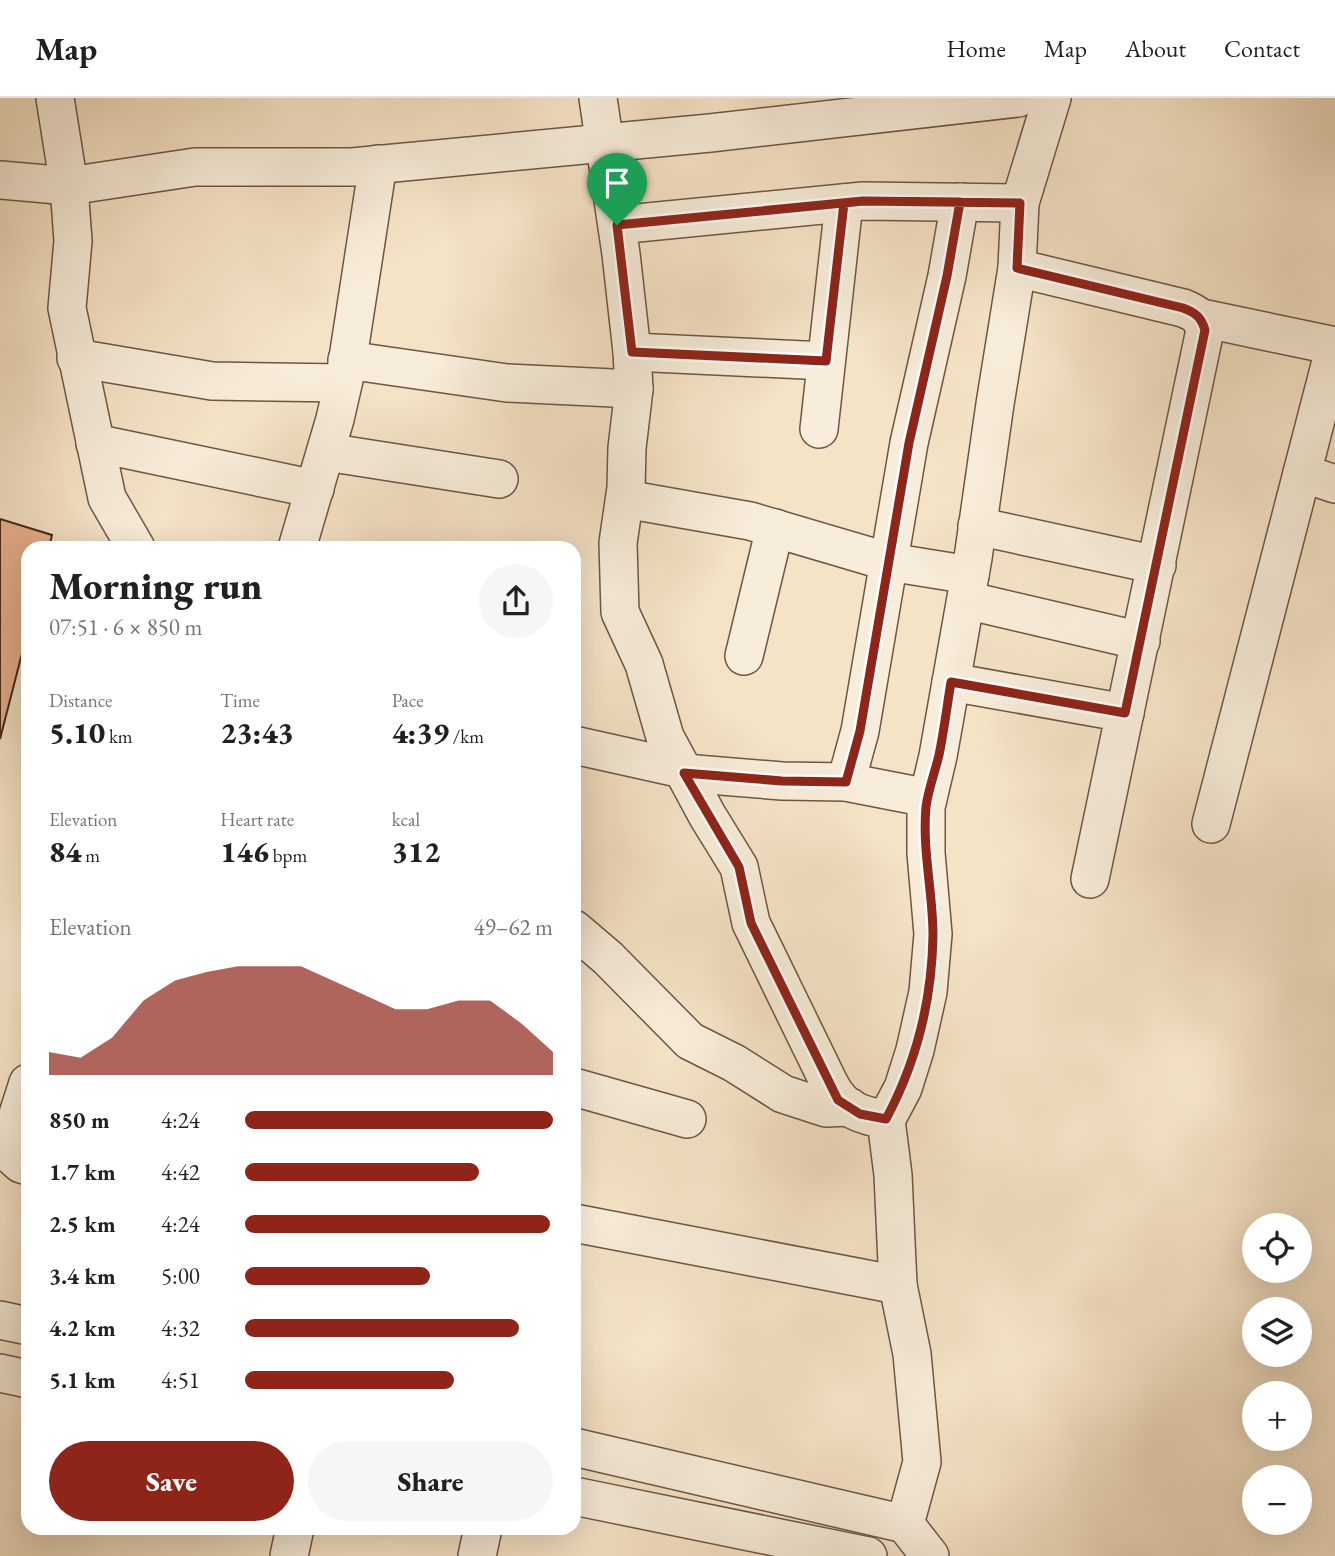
<!DOCTYPE html>
<html lang="en">
<head>
<meta charset="utf-8">
<style>
	:root { --surface:#fff; --page:#f6f6f6; --text:#202124; --muted:#757577; --line:#e0e0e0; --accent:#8f2418 }
	body { margin:0; font-family:"EB Garamond",serif; background:var(--page); color:var(--text); height:100vh; display:flex; flex-direction:column; font-size:26px; white-space:nowrap }
	* { box-sizing:border-box; margin:0 }
	p { font-size:23px; color:var(--muted) }
	.icon { flex:none; width:38px; height:38px; fill:none; stroke:currentColor; stroke-width:2; stroke-linecap:round; stroke-linejoin:round }
	.map { position:relative; flex:1; overflow:hidden }
	.details { position:absolute; left:21px; top:443px; width:560px; height:994px; display:flex; flex-direction:column; background:var(--surface); border-radius:21px; box-shadow:0 7px 28px #0002 }
	.details>* { flex:none }
	.controls { position:absolute; left:1242px; top:1115px; display:grid; gap:14px }
	.controls a { display:grid; place-items:center; width:70px; height:70px; border-radius:50%; background:var(--surface); box-shadow:0 7px 28px #0002; font-size:35px }
	.pin { position:absolute; display:grid; place-items:center; width:60px; height:60px; color:#fff; margin:-72px -30px; border-radius:50% 50% 50% 0; rotate:-45deg; box-shadow:0 0 7px #0007 }
	.pin .icon { rotate:45deg }
	.round { display:grid; place-items:center; flex:none; width:74px; height:74px; border-radius:37px; background:var(--page) }
	.headline { display:flex; align-items:center; justify-content:space-between; height:119px; padding:0 28px }
	h1 { font-size:38px; font-weight:800; line-height:52px }
	.figures { display:grid; grid-template-columns:repeat(3,1fr); gap:10px; height:119px; padding:7px 28px }
	.figures div { display:grid; align-content:center }
	.figures b { font-size:30px; font-weight:800 }
	.figures small { font-size:19px; font-weight:400 }
	.figures p { font-size:19px }
	.chart { height:196px; padding:14px 28px }
	.chart p { display:flex; justify-content:space-between }
	.chart svg { width:100%; height:126px; margin-top:7px; fill:var(--accent); opacity:.7 }
	.primary-button { display:flex; gap:14px; margin-top:auto; padding:14px 28px }
	.primary-button a { flex:1; height:80px; border-radius:42px; background:var(--accent); color:#fff; font-size:28px; font-weight:800; line-height:80px; text-align:center }
	.primary-button a+a { background:var(--page); color:var(--text) }
	ul { padding:0 28px; list-style:none; font-size:23px }
	li { display:grid; grid-template-columns:112px 84px 1fr; align-items:center; height:52px }
	li i { height:18px; border-radius:9px; background:var(--accent) }
	header { display:flex; align-items:center; gap:42px; box-sizing:border-box; height:98px; padding:0 35px; background:var(--surface); border-bottom:2px solid var(--line) }
	header strong { font-size:33px }
	nav { display:flex; gap:38px; margin-inline-start:auto; font-size:24px }
	.map>svg:first-child { display:block }
	.building { fill:#eab18d; stroke:#41271a; stroke-width:2 }
	.lines { fill:none; stroke-linecap:round; stroke-linejoin:round }
	.minor-casing { stroke:#6e5645; stroke-width:40 }
	.minor { stroke:#f8edda; stroke-width:37 }
	.route-casing { stroke:#fff; stroke-width:14 }
	.route { stroke:#8f2418; stroke-width:9 }
</style>
</head>
<body>
<header>
<strong>Map</strong>
<nav><a>Home</a><a>Map</a><a>About</a><a>Contact</a></nav>
</header>
<div class="map">
<svg width="1335" height="1458" viewBox="0 0 1335 1458">
	<rect width="100%" height="100%" fill="#f5e3c6"/>
	<filter id="stains"><feTurbulence type="fractalNoise" baseFrequency=".00286" numOctaves="4"/><feColorMatrix values="0 0 0 0 .2 0 0 0 0 .09 0 0 0 0 .02 0 0 0 .5 -.17"/></filter>
	<radialGradient id="worn" r=".72"><stop offset=".6" stop-color="#630" stop-opacity="0"/><stop offset="1" stop-color="#630" stop-opacity=".3"/></radialGradient>
	<path class="building" d="M0,421l52,16 -3,13h-21v82l-28,109z"/>
	<g class="lines">
		<defs>
			<g id="minor">
				<path d="M598,0l23,156 11,98 2,37 -7,59 -1,40 -8,55 2,69 24,52 21,73 42,78 32,52 12,56 79,162c14,26 29,29 56,35l7,55 5,110 14,69 10,108 -17,62"/>
				<path d="M0,82l69,6 -14,-88"/>
				<path d="M617,127l246,-24 157,2"/>
				<path d="M1017,170l166,40c13,5 18,9 22,22l-115,549"/>
				<path d="M1202,220l133,28"/>
				<path d="M632,254l194,9"/>
				<path d="M76,260l136,23 131,2"/>
				<path d="M347,262l160,23 127,6"/>
				<path d="M819,331l25,-226"/>
				<path d="M95,345l220,46"/>
				<path d="M326,354l173,27"/>
				<path d="M1302,375l33,11"/>
				<path d="M625,401l125,22 139,41 81,13"/>
				<path d="M977,428l180,39"/>
				<path d="M136,450l-29,-50 -40,-190 6,-67 -4,-55 126,-19h157l358,-34 308,-35"/>
				<path d="M297,450l38,-129 11,-48 32,-207"/>
				<path d="M966,502l175,41"/>
				<path d="M744,558l31,-128"/>
				<path d="M951,584l174,31"/>
				<path d="M574,647l108,24"/>
				<path d="M684,675l98,8 64,1 82,16"/>
				<path d="M846,684l14,-51 49,-288 38,-167 13,-74"/>
				<path d="M1211,726l124,-478"/>
				<path d="M574,831l34,29 82,83 44,22 49,31 43,14 24,-1"/>
				<path d="M28,985l-18,56 2,17 9,8 7,2"/>
				<path d="M574,989l113,32"/>
				<path d="M886,1022l17,-32 12,-38 13,-58 5,-58 -7,-81v-46l12,-51 35,-198 22,-154 22,-136 3,-65 32,-105"/>
				<path d="M574,1125l324,62"/>
				<path d="M0,1222l28,6"/>
				<path d="M0,1275l28,6"/>
				<path d="M574,1349l331,77 25,32"/>
				<path d="M574,1398l294,60"/>
				<path d="M289,1458l6,-28"/>
				<path d="M477,1458l6,-28"/>
			</g>
		</defs>
		<use href="#minor" class="minor-casing"/>
		<use href="#minor" class="minor"/>
	</g>
	<g class="lines">
		<defs>
			<path id="route" d="M617,127l246,-24 97,1 -13,74 -38,167 -49,288 -14,51 -64,-1 -98,-8 55,94 12,56 87,177 22,14 26,5c30,-56 46,-120 47,-184 0,-43 -11,-85 -7,-128 2,-17 9,-35 13,-52 5,-24 8,-49 12,-73l174,31 80,-383c-4,-13 -9,-17 -22,-22l-166,-40 3,-65 -157,-2 -19,2 -18,158 -194,-9 -15,-127"/>
		</defs>
		<use href="#route" class="route-casing"/>
		<use href="#route" class="route"/>
	</g>
	<rect width="100%" height="100%" filter="url(#stains)"/>
	<rect width="100%" height="100%" fill="url(#worn)"/>
</svg>
<div class="controls">
<a><svg class="icon" aria-label="locate" viewBox="0 0 24 24"><circle cx="12" cy="12" r="6"/><path d="M12 2v4M12 18v4M2 12h4M18 12h4"/></svg></a>
<a><svg class="icon" aria-label="layers" viewBox="0 0 24 24"><path d="M12 4l9 5-9 5-9-5zM3 14l9 5 9-5"/></svg></a>
<a>+</a>
<a>−</a>
</div>
<div class="pin" style="left:617px;top:127px;background:#1e9e55"><svg class="icon" aria-label="arrive" viewBox="0 0 24 24"><path d="M6 21V4h12l-3 4 3 4H6"/></svg></div>
<section class="details">
<div class="headline"><div><h1>Morning run</h1><p>07:51 · 6 × 850 m</p></div><a class="round"><svg class="icon" aria-label="share" viewBox="0 0 24 24"><path d="M12 15V3M7 8l5-5 5 5M5 13v7h14v-7"/></svg></a></div>
<div class="figures">
<div><p>Distance</p><b>5.10<small> km</small></b></div>
<div><p>Time</p><b>23:43</b></div>
<div><p>Pace</p><b>4:39<small> /km</small></b></div>
</div>
<div class="figures">
<div><p>Elevation</p><b>84<small> m</small></b></div>
<div><p>Heart rate</p><b>146<small> bpm</small></b></div>
<div><p>kcal</p><b>312</b></div>
</div>
<div class="chart"><p><span>Elevation</span>49–62 m</p>
<svg viewBox="0 0 160 44" preserveAspectRatio="none"><path d="M0 44V36L10 38L20 31L30 18L40 11L50 8L60 6L70 6L80 6L90 11L100 16L110 21L120 21L130 18L140 18L150 26L160 36V44z"/></svg>
</div>
<ul>
<li><b>850 m</b>4:24<i style="width:100%"></i></li>
<li><b>1.7 km</b>4:42<i style="width:76%"></i></li>
<li><b>2.5 km</b>4:24<i style="width:99%"></i></li>
<li><b>3.4 km</b>5:00<i style="width:60%"></i></li>
<li><b>4.2 km</b>4:32<i style="width:89%"></i></li>
<li><b>5.1 km</b>4:51<i style="width:68%"></i></li>
</ul>
<div class="primary-button"><a>Save</a><a>Share</a></div>
</section>
</div>
</body>
</html>
